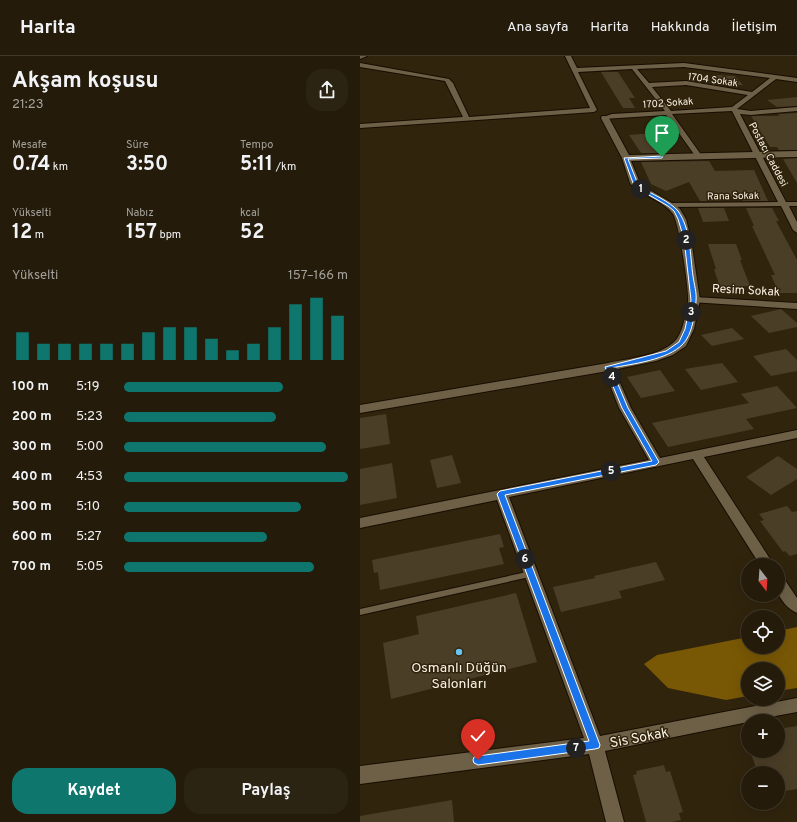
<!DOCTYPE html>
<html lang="tr">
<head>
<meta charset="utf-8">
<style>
	:root { --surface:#241b0a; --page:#2c2413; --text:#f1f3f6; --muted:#a3a19c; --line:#41392b; --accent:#0f766e }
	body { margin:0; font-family:Overpass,sans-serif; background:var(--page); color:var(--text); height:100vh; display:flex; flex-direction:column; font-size:15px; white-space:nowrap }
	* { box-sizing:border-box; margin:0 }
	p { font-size:13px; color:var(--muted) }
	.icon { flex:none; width:22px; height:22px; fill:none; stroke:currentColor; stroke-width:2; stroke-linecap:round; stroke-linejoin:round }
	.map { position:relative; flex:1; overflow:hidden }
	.side { display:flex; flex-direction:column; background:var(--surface); width:360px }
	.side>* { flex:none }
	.needle { width:26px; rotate:163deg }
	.buttons { position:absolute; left:381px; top:502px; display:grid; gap:8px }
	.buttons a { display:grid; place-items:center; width:44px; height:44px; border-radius:50%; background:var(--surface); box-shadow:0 4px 16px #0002,0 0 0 1px var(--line); font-size:20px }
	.pin { position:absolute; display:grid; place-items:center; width:34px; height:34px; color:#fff; margin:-41px -17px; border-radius:50% 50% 50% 0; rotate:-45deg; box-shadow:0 0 4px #0007 }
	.pin .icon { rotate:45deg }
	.km { position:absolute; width:20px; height:20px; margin:-10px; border-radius:50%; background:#222; color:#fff; font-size:11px; line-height:20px; text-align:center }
	.round { display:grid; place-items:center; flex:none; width:42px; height:42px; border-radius:16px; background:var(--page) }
	.head { display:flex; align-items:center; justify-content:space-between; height:68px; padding:0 12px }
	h1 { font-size:22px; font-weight:700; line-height:30px }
	.stats { display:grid; grid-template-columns:repeat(3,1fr); gap:6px; height:68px; padding:4px 12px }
	.stats div { display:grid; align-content:center }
	.stats b { font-size:20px; font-weight:700 }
	.stats small { font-size:11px; font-weight:400 }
	.stats p { font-size:11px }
	.chart { height:112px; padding:8px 12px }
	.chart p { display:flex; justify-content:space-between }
	.chart svg { width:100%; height:72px; margin-top:4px; stroke:var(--accent); stroke-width:6 }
	.primary-button { display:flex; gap:8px; margin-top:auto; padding:8px 12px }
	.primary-button a { flex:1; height:46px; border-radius:16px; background:var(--accent); color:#fff; font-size:16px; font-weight:700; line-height:46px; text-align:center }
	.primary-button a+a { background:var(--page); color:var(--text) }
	ul { padding:0 12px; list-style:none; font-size:13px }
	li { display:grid; grid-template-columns:64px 48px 1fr; align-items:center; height:30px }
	li i { height:10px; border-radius:5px; background:var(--accent) }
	header { display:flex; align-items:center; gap:24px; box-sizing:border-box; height:56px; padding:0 20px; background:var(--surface); border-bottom:1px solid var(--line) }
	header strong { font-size:19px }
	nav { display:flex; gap:22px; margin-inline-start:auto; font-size:14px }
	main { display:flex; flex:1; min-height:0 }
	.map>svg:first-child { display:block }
	.forest { fill:#795805 }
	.building { fill:#4b3e27 }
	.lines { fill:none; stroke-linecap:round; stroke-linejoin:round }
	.service-casing { stroke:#180d00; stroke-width:2 }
	.minor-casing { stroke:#180d00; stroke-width:2 }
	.tertiary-casing { stroke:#180d00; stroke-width:2 }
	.service { fill:#6d6047; fill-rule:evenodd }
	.minor { fill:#6d6047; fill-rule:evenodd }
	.tertiary { fill:#6d6047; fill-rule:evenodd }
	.route { fill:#1a73e8; stroke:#fff }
	.poi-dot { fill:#67c4f0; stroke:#30240d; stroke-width:1.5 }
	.labels { text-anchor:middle; stroke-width:3; stroke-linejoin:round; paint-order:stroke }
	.far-street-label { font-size:10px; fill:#faf2e4; stroke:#30240d }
	.street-label { font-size:12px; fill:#faf2e4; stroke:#30240d }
	.near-poi-label { font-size:14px; fill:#faf2e4; stroke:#30240d }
	.near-street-label { font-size:14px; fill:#faf2e4; stroke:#30240d }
</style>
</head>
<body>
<header>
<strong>Harita</strong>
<nav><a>Ana sayfa</a><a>Harita</a><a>Hakkında</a><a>İletişim</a></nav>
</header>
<main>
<section class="side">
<div class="head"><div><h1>Akşam koşusu</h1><p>21:23</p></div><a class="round"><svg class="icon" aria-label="share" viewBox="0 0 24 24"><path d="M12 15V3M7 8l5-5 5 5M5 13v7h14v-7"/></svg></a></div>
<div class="stats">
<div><p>Mesafe</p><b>0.74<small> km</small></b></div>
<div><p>Süre</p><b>3:50</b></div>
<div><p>Tempo</p><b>5:11<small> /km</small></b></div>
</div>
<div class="stats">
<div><p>Yükselti</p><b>12<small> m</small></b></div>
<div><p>Nabız</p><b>157<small> bpm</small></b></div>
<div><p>kcal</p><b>52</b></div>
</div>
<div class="chart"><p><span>Yükselti</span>157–166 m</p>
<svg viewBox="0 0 160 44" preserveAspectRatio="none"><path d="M5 44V27M15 44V34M25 44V34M35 44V34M45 44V34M55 44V34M65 44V27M75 44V24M85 44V24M95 44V31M105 44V38M115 44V34M125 44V24M135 44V10M145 44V6M155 44V17"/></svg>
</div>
<ul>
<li><b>100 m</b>5:19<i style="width:71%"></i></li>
<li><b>200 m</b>5:23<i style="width:68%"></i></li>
<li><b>300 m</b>5:00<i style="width:90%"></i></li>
<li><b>400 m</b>4:53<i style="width:100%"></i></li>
<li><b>500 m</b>5:10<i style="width:79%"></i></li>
<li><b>600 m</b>5:27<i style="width:64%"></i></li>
<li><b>700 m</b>5:05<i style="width:85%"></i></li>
</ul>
<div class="primary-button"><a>Kaydet</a><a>Paylaş</a></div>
</section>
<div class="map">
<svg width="437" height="766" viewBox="0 0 437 766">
	<rect width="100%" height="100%" fill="#30240d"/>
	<path class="forest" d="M437,571v61l-19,3v-22h-30v27l-22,4 -58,-12 -24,-24 13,-9 91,-18v10h30v-16z"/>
	<g class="building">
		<path d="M241,16h17l17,26h-6l6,10h-12z"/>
		<path d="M356,19l19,1 8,9 -18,1z"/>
		<path d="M437,41v9l-20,1 -10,-7z"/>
		<path d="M437,57v37h-18l-2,-3h-7l-19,-31h29l-2,-2z"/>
		<path d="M294,77l14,20h-27l-12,-18z"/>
		<path d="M437,102v25l-14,-24z"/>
		<path d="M349,105l6,10 39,-1 14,31h-25l-3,-5 -20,1 1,4h-21l-11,-19 -23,9 -15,-7 -10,-22z"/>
		<path d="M338,152h26l5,13 -26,1z"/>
		<path d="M386,152h26l7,13h-3l21,39v33h-18l-8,-18h4l-23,-49h2z"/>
		<path d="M348,188h28l6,16h-2l10,26 -30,1 -6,-18h2z"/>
		<path d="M421,253l16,14v4l-28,6 -18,-17z"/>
		<path d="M372,272l12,11 -32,7 -11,-11z"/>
		<path d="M426,293l11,11v11l-26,5 -18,-20z"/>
		<path d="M362,307l16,19 -37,8 -16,-21z"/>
		<path d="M300,314l15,21 -34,7 -14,-21z"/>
		<path d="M417,330l20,22 -51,11 8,10 -86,18 -16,-24 97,-20 -8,-9z"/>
		<path d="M26,358l4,30 -30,5v-31z"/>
		<path d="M92,399l9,28 -24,5 -7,-28z"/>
		<path d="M418,400l19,13v10l-26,16 -25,-18z"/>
		<path d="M32,407l5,35 -37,7v-36z"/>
		<path d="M427,450l5,6 5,-1v43l-7,2 -5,-5 -2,1 -23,-31 4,-1 -5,-6z"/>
		<path d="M140,478l4,13 -5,1 5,16 -124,26 -2,-18 -4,1 -2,-13z"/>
		<path d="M296,506l9,18 -46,11 3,7 -61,14 -8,-25 42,-9 -1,-2z"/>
		<path d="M156,537l21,69 -146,37 -8,-56 36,-9 -3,-18z"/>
		<path d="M437,670v63l-19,3v-19h-20l-8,-22h28v-22z"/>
		<path d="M304,709l2,7 4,-1 13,41 -4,1 2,7 -9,2h-26l-13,-47 4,-1 -1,-3z"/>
		<path d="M92,744l2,22h-94v-6z"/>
	</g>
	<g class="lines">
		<defs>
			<path id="service" d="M171,515l3,1 1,2 -1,2 -174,39v-6z"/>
			<g id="minor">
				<path d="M205,0h6l6,12 107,-5 113,15v4l-21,-3 -39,30 14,2 46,-4v4l-46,4 -11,-1 46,88h11v4h-8l8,16v11l-4,-3 -12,-24 -115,1v-4h3l109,-1 -46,-91 -60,3 30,42 -4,2 -2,-1 -30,-42 -63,4v-2l9,-3 53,-3 -33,-42 -54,3 19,38 -3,2 -234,16v-4l103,-7 -18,-36 -85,-14v-4l89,16 4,4 16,34 121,-9zM324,11l86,11 -18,14 -66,-11 -37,2 -12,-14zM326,29l62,10 -16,12 -61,4 -19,-24z"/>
				<path d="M334,241l103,6v6l-106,-7 -2,-2z"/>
				<path d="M248,308l5,3 18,41 29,50 137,-28v8l-93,19 70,108h-14l-67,-106 -184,38 91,239 197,-38v14l-49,9v1l-143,29 19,71h-18l-17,-68 -229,30v-18l224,-28 -87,-238 -137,28v-10l289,-58 -30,-52 -16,-41z"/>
				<path d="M418,519l5,2 14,21v15c-8,-3 -17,-13 -19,-21 -1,-5 0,-11 0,-17z"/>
			</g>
			<g id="tertiary">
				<path d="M0,0h7l-7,3z"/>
				<path d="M242,60h3l4,2 20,37 168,-4v6l-166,4 10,24 31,18 8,6 6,10 5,20 9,61 -6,29 -8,17 -13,9 -17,6 -48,10 -248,42v-8l248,-42c22,-5 49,-6 66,-21 9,-8 12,-29 14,-41 1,-12 -9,-78 -15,-87 -8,-11 -26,-18 -38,-25l-5,-6 -8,-25 -21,-40z"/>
			</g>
		</defs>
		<use href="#service" class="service-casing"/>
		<use href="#minor" class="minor-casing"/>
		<use href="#tertiary" class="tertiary-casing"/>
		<use href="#service" class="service"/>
		<use href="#minor" class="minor"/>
		<use href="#tertiary" class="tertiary"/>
	</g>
	<path class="route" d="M303,100l-1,2 -34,1 9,23 3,5c10,6 31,15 38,24 13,18 12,45 15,65 1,8 4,17 3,25 -1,13 -4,34 -13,43 -15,16 -51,20 -72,24l17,40 31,54 -3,3 -151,30 95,250 -1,3 -4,1 -117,16 -4,-2 -1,-3 1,-3 4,-1 111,-15 -92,-247 3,-3 152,-30 -30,-53 -17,-41 61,-16 13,-9 6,-13 6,-29 -7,-61 -6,-20 -4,-8 -6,-5 -31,-18 -4,-5 -9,-25z"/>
	<circle class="poi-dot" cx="99" cy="596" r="4"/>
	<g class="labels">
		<g class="far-street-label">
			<text transform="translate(353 23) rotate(8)" y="4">1704 Sokak</text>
			<text transform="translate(308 46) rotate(-4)" y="4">1702 Sokak</text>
			<text transform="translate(409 98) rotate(62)" y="4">Postacı Caddesi</text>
			<text transform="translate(373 139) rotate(-1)" y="4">Rana Sokak</text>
		</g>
		<g class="street-label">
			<text transform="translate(386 234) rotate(3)" y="4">Resim Sokak</text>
		</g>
		<g class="near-poi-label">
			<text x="99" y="616">Osmanlı Düğün<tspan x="99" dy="16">Salonları</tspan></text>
		</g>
		<g class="near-street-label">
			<text transform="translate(279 681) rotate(-11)" y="5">Sis Sokak</text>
		</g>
	</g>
</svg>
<div class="buttons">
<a><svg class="needle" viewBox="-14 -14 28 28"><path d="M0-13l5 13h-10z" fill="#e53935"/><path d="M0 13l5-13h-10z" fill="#a3a19c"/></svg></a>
<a><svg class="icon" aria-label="locate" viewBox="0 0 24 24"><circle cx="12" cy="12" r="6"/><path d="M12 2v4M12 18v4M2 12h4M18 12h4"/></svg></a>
<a><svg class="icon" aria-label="layers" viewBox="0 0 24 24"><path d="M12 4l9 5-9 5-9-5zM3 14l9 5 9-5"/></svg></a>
<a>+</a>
<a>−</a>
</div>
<div class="pin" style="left:302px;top:101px;background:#1e9e55"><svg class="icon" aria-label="arrive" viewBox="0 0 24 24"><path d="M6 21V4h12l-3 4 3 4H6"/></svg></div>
<div class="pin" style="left:118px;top:704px;background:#d93025"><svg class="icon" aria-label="check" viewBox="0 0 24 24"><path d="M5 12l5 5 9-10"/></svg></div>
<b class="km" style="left:281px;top:133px">1</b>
<b class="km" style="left:326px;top:184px">2</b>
<b class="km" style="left:331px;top:256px">3</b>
<b class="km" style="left:252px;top:321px">4</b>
<b class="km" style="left:251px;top:415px">5</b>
<b class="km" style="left:165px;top:503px">6</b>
<b class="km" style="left:216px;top:692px">7</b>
</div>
</main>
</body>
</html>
